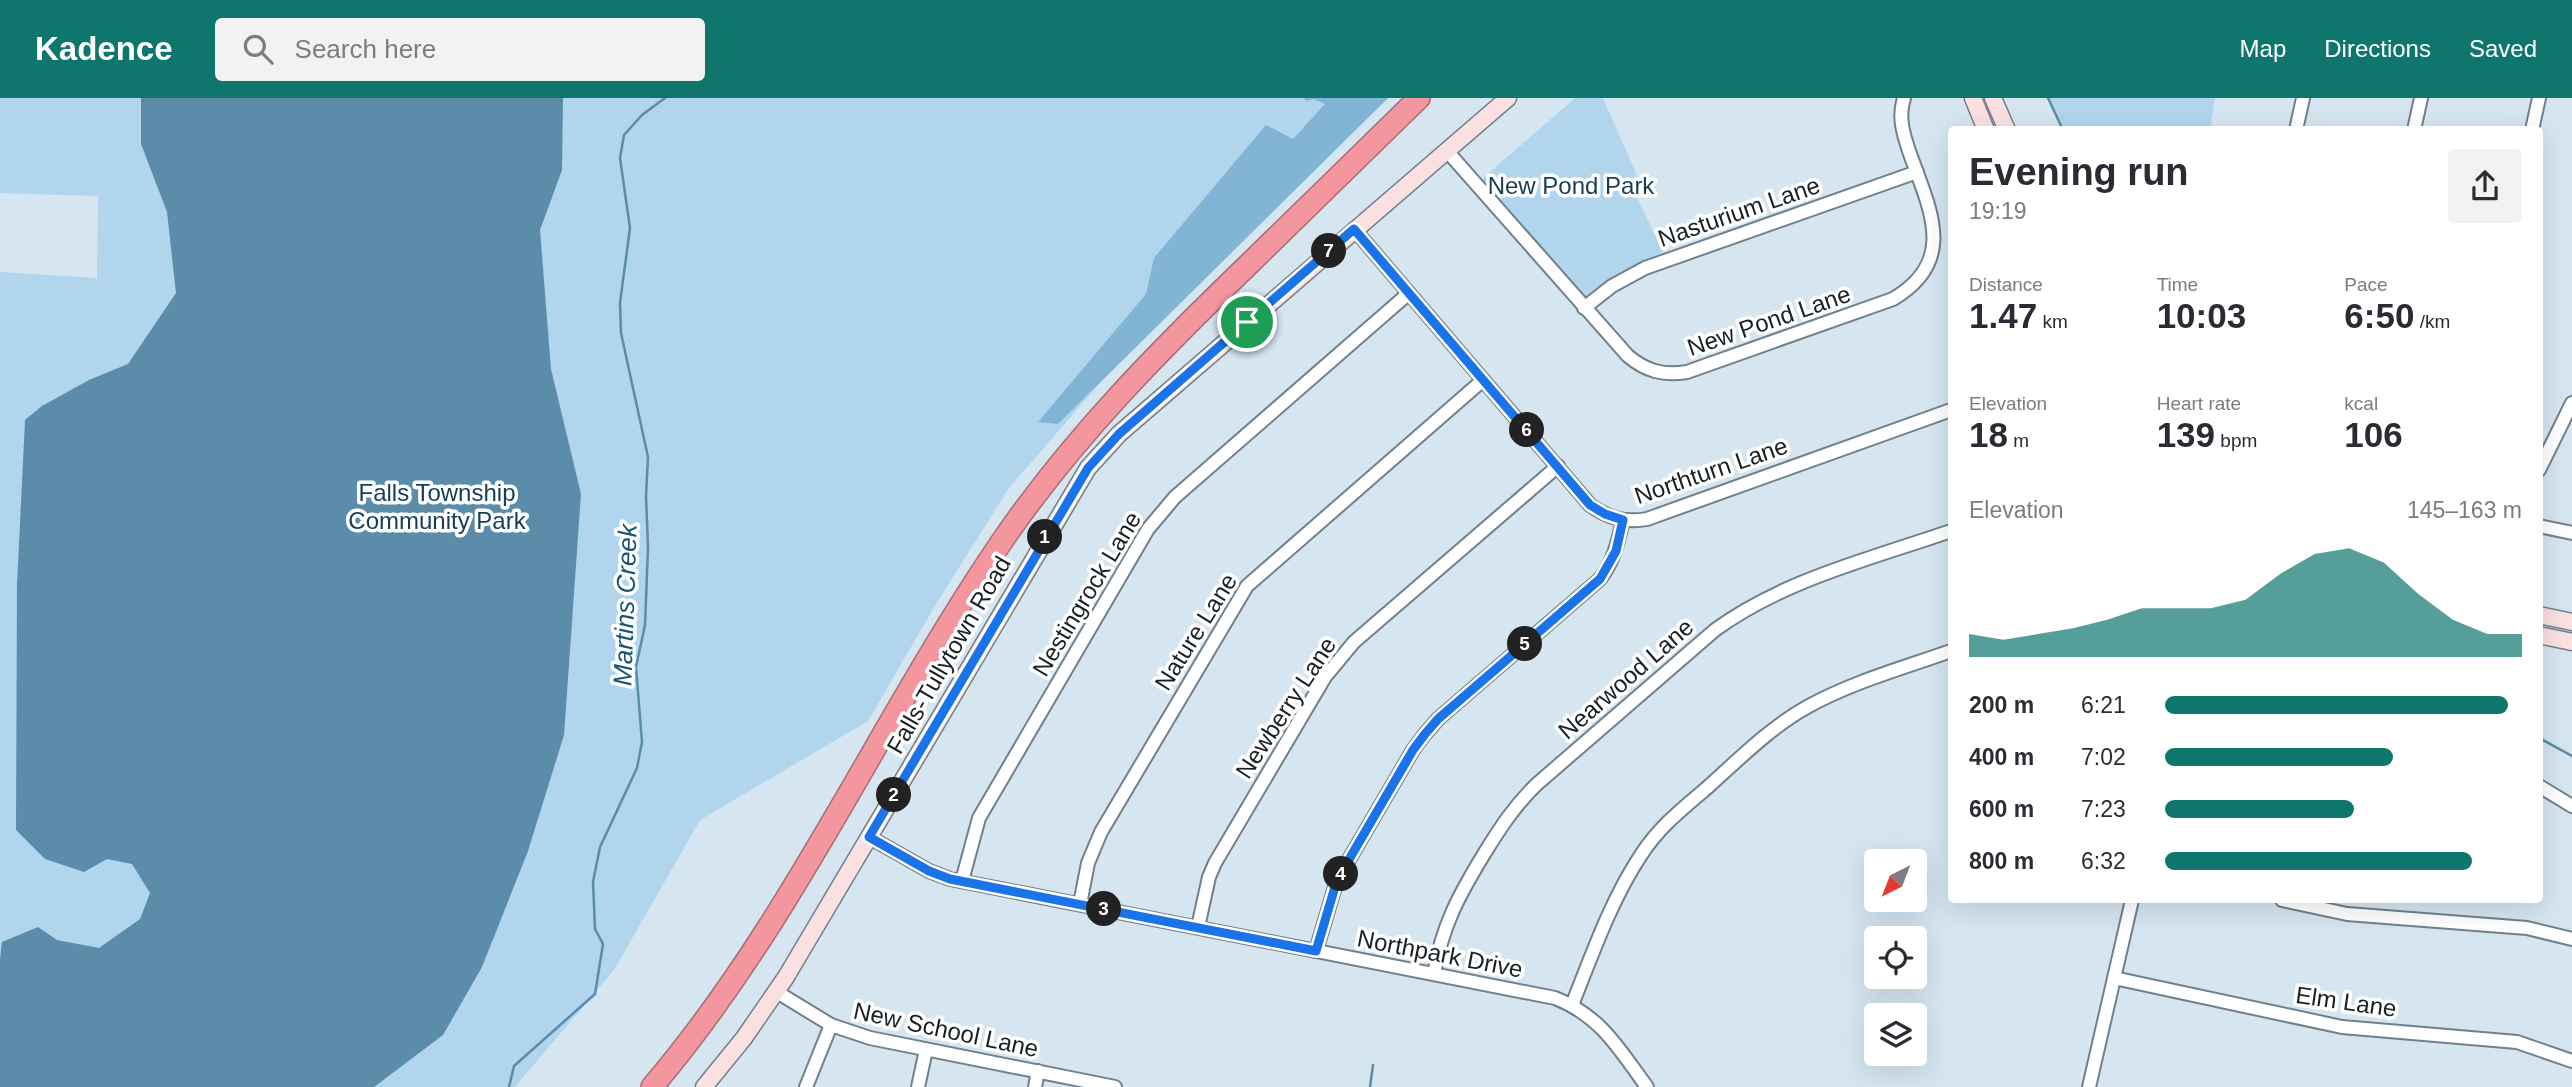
<!DOCTYPE html>
<html lang="en">
<head>
<meta charset="utf-8">
<style>
	:root { --surface:#fff; --page:#f2f2f3; --text:#2b2b33; --muted:#7c7c81; --accent:#0f766e }
	body { margin:0; font-family:Helvetica,sans-serif; background:var(--page); color:var(--text); height:100vh; display:flex; flex-direction:column; font-size:26px; white-space:nowrap }
	* { box-sizing:border-box; margin:0 }
	p { font-size:23px; color:var(--muted) }
	.icon { flex:none; width:38px; height:38px; fill:none; stroke:currentColor; stroke-width:2; stroke-linecap:round; stroke-linejoin:round }
	.map { position:relative; flex:1; overflow:hidden }
	.sheet { position:absolute; left:1948px; top:28px; width:595px; height:777px; display:flex; flex-direction:column; background:var(--surface); border-radius:7px; box-shadow:0 7px 28px #0002 }
	.sheet>* { flex:none }
	.needle { width:46px; rotate:222deg }
	.fabs { position:absolute; left:1864px; top:751px; display:grid; gap:14px }
	.fabs a { display:grid; place-items:center; width:63px; height:63px; border-radius:7px; background:var(--surface); box-shadow:0 7px 28px #0002; font-size:35px }
	.pin { position:absolute; display:grid; place-items:center; width:60px; height:60px; color:#fff; margin:-30px; border:4px solid #fff; border-radius:50%; box-shadow:0 2px 7px #0007 }
	.km { position:absolute; width:35px; height:35px; margin:-18px; border-radius:50%; background:#222; color:#fff; font-size:19px; line-height:35px; text-align:center }
	.round { display:grid; place-items:center; flex:none; width:74px; height:74px; border-radius:7px; background:var(--page) }
	.overview { display:flex; align-items:center; justify-content:space-between; height:119px; padding:0 21px }
	h1 { font-size:38px; font-weight:700; line-height:52px }
	.stats { display:grid; grid-template-columns:repeat(3,1fr); gap:10px; height:119px; padding:7px 21px }
	.stats div { display:grid; align-content:center }
	.stats b { font-size:35px; font-weight:700 }
	.stats small { font-size:19px; font-weight:400 }
	.stats p { font-size:19px }
	.chart { height:196px; padding:14px 21px }
	.chart p { display:flex; justify-content:space-between }
	.chart svg { width:100%; height:126px; margin-top:7px; fill:var(--accent); opacity:.7 }
	ul { padding:0 21px; list-style:none; font-size:23px }
	li { display:grid; grid-template-columns:112px 84px 1fr; align-items:center; height:52px }
	li i { height:18px; border-radius:9px; background:var(--accent) }
	header { display:flex; align-items:center; gap:42px; box-sizing:border-box; height:98px; padding:0 35px; background:var(--accent); color:#fff }
	header strong { font-size:33px }
	nav { display:flex; gap:38px; margin-inline-start:auto; font-size:24px }
	.search { width:490px; height:63px; background:var(--page); display:flex; align-items:center; gap:18px; box-sizing:border-box; padding:0 24px; border-radius:7px; color:var(--muted); font-size:26px }
	.map>svg:first-child { display:block }
	.green { fill:#b0d5ec }
	.forest { fill:#82b4d3 }
	.water { fill:#5b8caa }
	.lines { fill:none; stroke-linecap:round; stroke-linejoin:round }
	.stream { stroke:#5b8caa; stroke-width:2.5 }
	.street-casing { stroke:#71808a; stroke-width:16 }
	.secondary-casing { stroke:#71808a; stroke-width:19 }
	.highway-casing { stroke:#a76d73; stroke-width:24 }
	.street { stroke:#fff; stroke-width:12 }
	.secondary { stroke:#fbe0e2; stroke-width:16 }
	.highway { stroke:#f3969d; stroke-width:21 }
	.route-casing { stroke:#fff; stroke-width:14 }
	.route { stroke:#1a73e8; stroke-width:9 }
	.labels { text-anchor:middle; stroke-width:7; stroke-linejoin:round; paint-order:stroke }
	.park-label { font-size:24px; fill:#153e54; stroke:#fff }
	.street-label { font-size:24px; fill:#192024; stroke:#fff }
	.water-label { font-size:26px; font-style:italic; fill:#175473; stroke:#fff }
</style>
</head>
<body>
<header>
<strong>Kadence</strong>
<div class="search"><svg class="icon" aria-label="search" viewBox="0 0 24 24"><circle cx="10" cy="10" r="6"/><path d="M15 15l6 6"/></svg>Search here</div>
<nav><a>Map</a><a>Directions</a><a>Saved</a></nav>
</header>
<div class="map">
<svg width="2572" height="989" viewBox="0 0 2572 989">
	<rect width="100%" height="100%" fill="#d5e6f1"/>
	<g class="green">
		<path d="M0,0h1388l-288,285 -91,105 -74,118 -67,115 -168,99 -86,150 -99,117h-515v-815l97,6 1,-82 -98,-3z"/>
		<path d="M1575,0h28l36,82 -3,16 27,56 -48,23 -30,22 -5,-3 -99,-114z"/>
		<path d="M2048,0h167l-5,31 -148,1z"/>
	</g>
	<path class="forest" d="M1304,0h84l-330,326 -20,-2 108,-128 8,-36 112,-133 27,14 32,-35 -12,-5 -7,2z"/>
	<path class="water" d="M141,0h422l-1,72 -22,60 11,139 30,125 -17,241 -36,116 -46,116 -39,68 -69,52h-374v-128l2,-17 36,-15 19,13 42,8 41,-29 10,-26 -18,-29 -25,-5 -23,13 -39,-13 -29,-29 1,-245 8,-165 17,-14 47,-26 39,-16 48,-71 -9,-81 -26,-68z"/>
	<g class="lines">
		<g class="stream">
			<path d="M2048,0l15,32"/>
			<path d="M2539,640l33,18"/>
			<path d="M509,989l5,-21 81,-72 8,-50 -8,-15 -2,-47 7,-35 37,-79 5,-26 -6,-75 9,-42 3,-78 -2,-51 2,-39 -27,-124 -1,-30 10,-75 -10,-70 4,-23 18,-20 23,-17"/>
			<path d="M1370,989l3,-22"/>
		</g>
		<defs>
			<g id="street">
				<path d="M2296,32l7,-32"/>
				<path d="M2414,32l7,-32"/>
				<path d="M2532,32l7,-32"/>
				<path d="M1447,53l181,205c18,15 35,20 59,16l206,-73c66,-39 36,-91 16,-148 -6,-18 -11,-34 -5,-53"/>
				<path d="M1354,131l236,276c18,13 35,18 57,14l304,-109"/>
				<path d="M1584,210l28,-22 33,-18 272,-96"/>
				<path d="M2539,372l33,-67"/>
				<path d="M2539,428l33,7"/>
				<path d="M2539,688l33,20"/>
				<path d="M869,739l60,34 21,8 605,119c46,18 64,51 92,89"/>
				<path d="M962,783l17,-63 169,-289 27,-32 234,-204"/>
				<path d="M2282,802l65,14 180,14 45,11"/>
				<path d="M1080,806l8,-41 13,-31 146,-246 236,-206"/>
				<path d="M1198,829l11,-50 6,-14 110,-186 29,-35 204,-176"/>
				<path d="M1316,853l21,-71 76,-130 12,-16 13,-15 162,-140c14,-18 18,-37 23,-59"/>
				<path d="M1434,876c8,-48 25,-79 50,-120 16,-26 31,-49 53,-70l178,-154c68,-50 158,-72 236,-99"/>
				<path d="M2114,880l228,49 175,15 55,19"/>
				<path d="M777,894l54,33 39,13 245,49"/>
				<path d="M1572,907c20,-50 39,-105 69,-150 17,-27 42,-47 67,-68 31,-28 63,-60 99,-80 45,-25 96,-39 144,-56"/>
				<path d="M806,989l25,-62"/>
				<path d="M918,989l8,-37"/>
				<path d="M1035,989l3,-16"/>
				<path d="M2089,989l43,-187"/>
			</g>
			<g id="secondary">
				<path d="M1973,0l13,32"/>
				<path d="M1993,0l14,32"/>
				<path d="M2539,517l33,7"/>
				<path d="M2539,537l33,7"/>
				<path d="M704,989l40,-49 42,-61 302,-509 31,-34 389,-336"/>
			</g>
			<path id="highway" d="M652,989c143,-168 230,-372 355,-553 69,-99 153,-184 240,-268 57,-56 115,-112 172,-168"/>
		</defs>
		<use href="#street" class="street-casing"/>
		<use href="#secondary" class="secondary-casing"/>
		<use href="#highway" class="highway-casing"/>
		<use href="#street" class="street"/>
		<use href="#secondary" class="secondary"/>
		<use href="#highway" class="highway"/>
	</g>
	<g class="lines">
		<defs>
			<path id="route" d="M1354,131l236,276 15,9 18,6 -7,31 -16,28 -162,140 -13,15 -12,16 -76,130 -21,71 -366,-72 -21,-8 -60,-34 219,-369 31,-34z"/>
		</defs>
		<use href="#route" class="route-casing"/>
		<use href="#route" class="route"/>
	</g>
	<g class="labels">
		<g class="park-label">
			<text x="1571" y="96">New Pond Park</text>
			<text x="437" y="403">Falls Township<tspan x="437" dy="28">Community Park</tspan></text>
		</g>
		<g class="street-label">
			<text transform="translate(1739 114) rotate(-19)" y="8">Nasturium Lane</text>
			<text transform="translate(1769 223) rotate(-19)" y="8">New Pond Lane</text>
			<text transform="translate(1711 373) rotate(-19)" y="8">Northturn Lane</text>
			<text transform="translate(1087 496) rotate(-59)" y="8">Nestingrock Lane</text>
			<text transform="translate(1196 534) rotate(-58)" y="8">Nature Lane</text>
			<text transform="translate(949 557) rotate(-60)" y="8">Falls-Tullytown Road</text>
			<text transform="translate(1626 581) rotate(-41)" y="8">Nearwood Lane</text>
			<text transform="translate(1286 610) rotate(-57)" y="8">Newberry Lane</text>
			<text transform="translate(1440 856) rotate(11)" y="8">Northpark Drive</text>
			<text transform="translate(2346 904) rotate(8)" y="8">Elm Lane</text>
			<text transform="translate(946 932) rotate(12)" y="8">New School Lane</text>
		</g>
		<g class="water-label">
			<text transform="translate(625 507) rotate(-88)" y="9">Martins Creek</text>
		</g>
	</g>
</svg>
<div class="fabs">
<a><svg class="needle" viewBox="-14 -14 28 28"><path d="M0-13l5 13h-10z" fill="#e53935"/><path d="M0 13l5-13h-10z" fill="#7c7c81"/></svg></a>
<a><svg class="icon" aria-label="locate" viewBox="0 0 24 24"><circle cx="12" cy="12" r="6"/><path d="M12 2v4M12 18v4M2 12h4M18 12h4"/></svg></a>
<a><svg class="icon" aria-label="layers" viewBox="0 0 24 24"><path d="M12 4l9 5-9 5-9-5zM3 14l9 5 9-5"/></svg></a>
</div>
<div class="pin" style="left:1247px;top:224px;background:#1e9e55"><svg class="icon" aria-label="arrive" viewBox="0 0 24 24"><path d="M6 21V4h12l-3 4 3 4H6"/></svg></div>
<b class="km" style="left:1045px;top:439px">1</b>
<b class="km" style="left:894px;top:697px">2</b>
<b class="km" style="left:1104px;top:811px">3</b>
<b class="km" style="left:1341px;top:776px">4</b>
<b class="km" style="left:1525px;top:546px">5</b>
<b class="km" style="left:1527px;top:332px">6</b>
<b class="km" style="left:1329px;top:153px">7</b>
<section class="sheet">
<div class="overview"><div><h1>Evening run</h1><p>19:19</p></div><a class="round"><svg class="icon" aria-label="share" viewBox="0 0 24 24"><path d="M12 15V3M7 8l5-5 5 5M5 13v7h14v-7"/></svg></a></div>
<div class="stats">
<div><p>Distance</p><b>1.47<small> km</small></b></div>
<div><p>Time</p><b>10:03</b></div>
<div><p>Pace</p><b>6:50<small> /km</small></b></div>
</div>
<div class="stats">
<div><p>Elevation</p><b>18<small> m</small></b></div>
<div><p>Heart rate</p><b>139<small> bpm</small></b></div>
<div><p>kcal</p><b>106</b></div>
</div>
<div class="chart"><p><span>Elevation</span>145–163 m</p>
<svg viewBox="0 0 160 44" preserveAspectRatio="none"><path d="M0 44V36L10 38L20 36L30 34L40 31L50 27L60 27L70 27L80 24L90 15L100 8L110 6L120 11L130 22L140 31L150 36L160 36V44z"/></svg>
</div>
<ul>
<li><b>200 m</b>6:21<i style="width:96%"></i></li>
<li><b>400 m</b>7:02<i style="width:64%"></i></li>
<li><b>600 m</b>7:23<i style="width:53%"></i></li>
<li><b>800 m</b>6:32<i style="width:86%"></i></li>
</ul>
</section>
</div>
</body>
</html>
